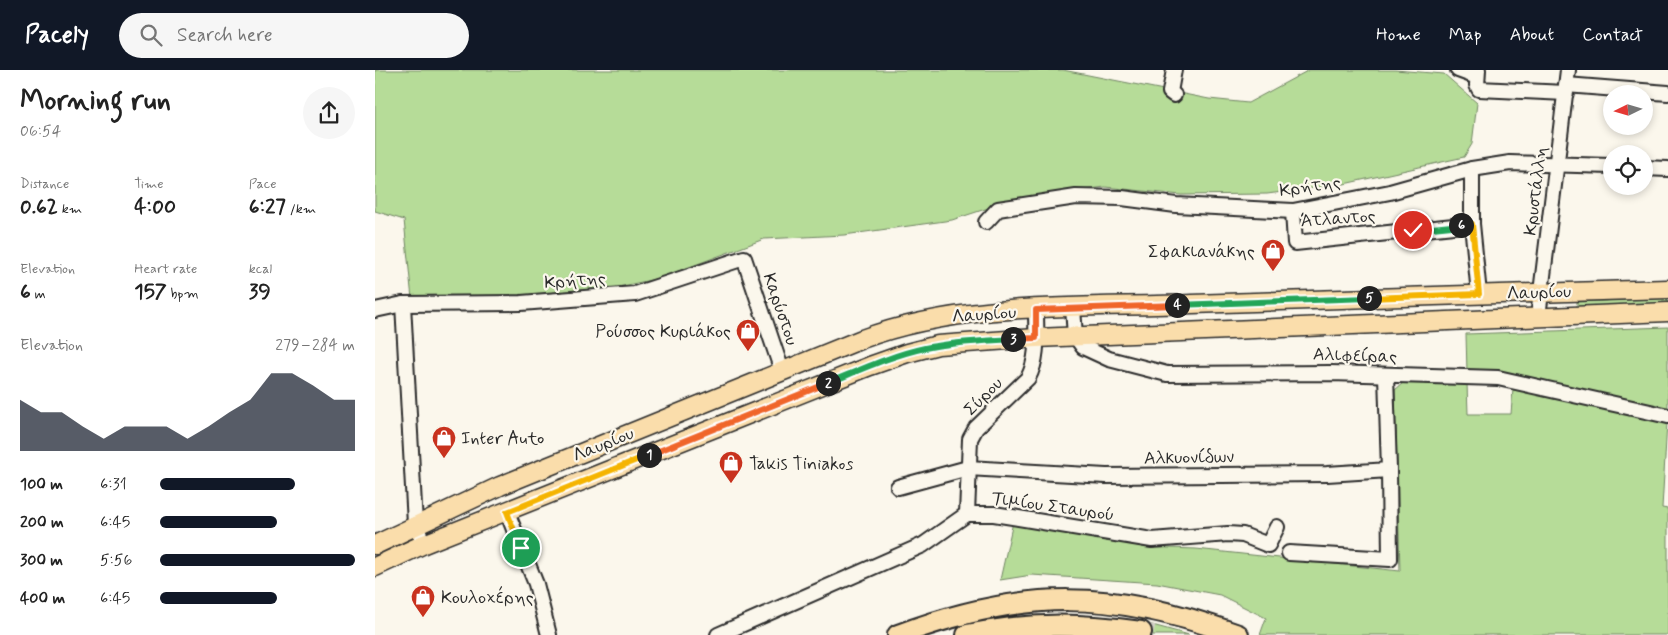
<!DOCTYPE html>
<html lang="en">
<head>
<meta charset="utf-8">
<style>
	:root { --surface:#fff; --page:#f6f6f6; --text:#222; --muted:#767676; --accent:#111827 }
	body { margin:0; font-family:Mynerve,sans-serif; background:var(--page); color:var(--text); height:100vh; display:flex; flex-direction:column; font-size:19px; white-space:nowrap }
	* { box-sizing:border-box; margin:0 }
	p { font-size:16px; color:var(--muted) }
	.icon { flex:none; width:28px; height:28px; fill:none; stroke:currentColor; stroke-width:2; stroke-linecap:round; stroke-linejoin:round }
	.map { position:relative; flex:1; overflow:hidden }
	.panel { display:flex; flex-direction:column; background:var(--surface); width:375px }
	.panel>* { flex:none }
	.needle { width:32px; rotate:265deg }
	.controls { position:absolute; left:1228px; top:15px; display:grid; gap:10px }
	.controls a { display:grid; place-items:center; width:50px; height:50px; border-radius:50%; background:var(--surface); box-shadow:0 2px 8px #0003; font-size:25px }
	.pin { position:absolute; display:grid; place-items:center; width:42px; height:42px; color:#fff; margin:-21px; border:2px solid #fff; border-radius:50%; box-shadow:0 1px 5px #0007 }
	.km { position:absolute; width:25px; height:25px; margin:-12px; border-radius:50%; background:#222; color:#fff; font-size:14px; line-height:25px; text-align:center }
	.round { display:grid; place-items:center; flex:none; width:52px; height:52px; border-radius:26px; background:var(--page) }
	.head { display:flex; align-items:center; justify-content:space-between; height:85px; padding:0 20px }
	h1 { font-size:28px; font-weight:700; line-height:38px }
	.metrics { display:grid; grid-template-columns:repeat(3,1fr); gap:8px; height:85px; padding:5px 20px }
	.metrics div { display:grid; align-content:center }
	.metrics b { font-size:21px; font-weight:700 }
	.metrics small { font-size:14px; font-weight:400 }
	.metrics p { font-size:14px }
	.chart { height:140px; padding:10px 20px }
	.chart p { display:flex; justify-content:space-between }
	.chart svg { width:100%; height:90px; margin-top:5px; fill:var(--accent); opacity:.7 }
	ul { padding:0 20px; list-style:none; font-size:16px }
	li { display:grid; grid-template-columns:80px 60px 1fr; align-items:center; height:38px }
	li i { height:12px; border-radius:6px; background:var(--accent) }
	header { display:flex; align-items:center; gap:30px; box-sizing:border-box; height:70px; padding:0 25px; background:var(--accent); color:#fff }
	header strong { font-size:24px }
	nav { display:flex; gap:28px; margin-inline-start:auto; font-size:18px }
	.search { width:350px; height:45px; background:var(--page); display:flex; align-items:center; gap:12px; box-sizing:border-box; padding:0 18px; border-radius:28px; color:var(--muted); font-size:19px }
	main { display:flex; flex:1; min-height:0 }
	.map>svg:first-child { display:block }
	.green { fill:#b6dc98; stroke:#708462 }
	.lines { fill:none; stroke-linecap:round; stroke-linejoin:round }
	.highway-tunnel { stroke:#d1cec5; stroke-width:20; stroke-dasharray:20 10; stroke-linecap:butt }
	.minor-casing { stroke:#2b2b2b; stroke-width:18 }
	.major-casing { stroke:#2b2b2b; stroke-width:21 }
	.highway-casing { stroke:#2b2b2b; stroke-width:24 }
	.minor { stroke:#fbf7ec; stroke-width:14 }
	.major { stroke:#faddab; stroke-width:18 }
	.highway { stroke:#faddab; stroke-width:20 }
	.split-1-casing { stroke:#fff; stroke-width:10 }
	.split-2-casing { stroke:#fff; stroke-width:10 }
	.split-3-casing { stroke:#fff; stroke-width:10 }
	.split-4-casing { stroke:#fff; stroke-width:10 }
	.split-5-casing { stroke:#fff; stroke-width:10 }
	.split-6-casing { stroke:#fff; stroke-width:10 }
	.split-7-casing { stroke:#fff; stroke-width:10 }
	.split-1 { stroke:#f5b400; stroke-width:6 }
	.split-2 { stroke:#f0652b; stroke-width:6 }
	.split-3 { stroke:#22a559; stroke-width:6 }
	.split-4 { stroke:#f0652b; stroke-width:6 }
	.split-5 { stroke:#22a559; stroke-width:6 }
	.split-6 { stroke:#f5b400; stroke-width:6 }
	.split-7 { stroke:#22a559; stroke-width:6 }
	.labels { text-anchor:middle; stroke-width:4.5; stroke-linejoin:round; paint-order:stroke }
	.street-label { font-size:18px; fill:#2b2b2b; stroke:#fbf7ec }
	.poi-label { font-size:18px; fill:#2b2b2b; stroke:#fbf7ec; text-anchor:start }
</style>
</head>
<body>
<header>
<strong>Pacely</strong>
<div class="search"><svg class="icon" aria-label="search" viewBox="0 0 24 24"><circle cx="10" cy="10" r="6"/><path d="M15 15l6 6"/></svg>Search here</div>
<nav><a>Home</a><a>Map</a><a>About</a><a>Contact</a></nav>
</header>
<main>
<section class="panel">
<div class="head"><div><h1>Morning run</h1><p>06:54</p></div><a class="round"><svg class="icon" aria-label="share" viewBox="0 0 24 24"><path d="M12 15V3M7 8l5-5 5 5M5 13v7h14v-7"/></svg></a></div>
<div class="metrics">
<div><p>Distance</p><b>0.62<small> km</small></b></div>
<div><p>Time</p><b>4:00</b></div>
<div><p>Pace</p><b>6:27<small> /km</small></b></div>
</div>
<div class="metrics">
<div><p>Elevation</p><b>6<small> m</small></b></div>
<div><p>Heart rate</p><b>157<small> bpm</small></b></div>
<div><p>kcal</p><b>39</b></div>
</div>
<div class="chart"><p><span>Elevation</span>279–284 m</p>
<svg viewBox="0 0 160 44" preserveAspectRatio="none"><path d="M0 44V19L10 25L20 25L30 32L40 38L50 32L60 32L70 32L80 38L90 32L100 25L110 19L120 6L130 6L140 12L150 19L160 19V44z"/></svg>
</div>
<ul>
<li><b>100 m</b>6:31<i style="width:69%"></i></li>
<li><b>200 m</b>6:45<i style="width:60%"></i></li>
<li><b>300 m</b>5:56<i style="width:100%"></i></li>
<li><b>400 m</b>6:45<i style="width:60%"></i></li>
</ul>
</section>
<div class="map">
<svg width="1293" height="565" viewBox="0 0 1293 565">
	<rect width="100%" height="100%" fill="#fbf7ec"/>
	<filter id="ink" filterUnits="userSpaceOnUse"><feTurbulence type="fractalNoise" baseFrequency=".02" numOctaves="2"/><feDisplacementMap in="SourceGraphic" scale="10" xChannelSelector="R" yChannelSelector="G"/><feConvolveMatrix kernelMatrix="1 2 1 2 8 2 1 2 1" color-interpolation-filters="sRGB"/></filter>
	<g filter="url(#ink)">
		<g class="green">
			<path d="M0,0h688l146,29 39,4 61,-33h86l49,4 33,29 -5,41 -8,13 -120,27 -77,10 -86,1 -76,-8 -89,12 -64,21 -108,15 -80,4 -104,39 -75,16 -173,5 -8,-79 -29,-9z"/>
			<path d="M1293,228v5l-91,4v-5z"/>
			<path d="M1293,257v84l-201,-38 -1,-39z"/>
			<path d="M1028,313h64l1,31h43l2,-25 154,34 -5,85 6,1v126h-408l6,-17 -46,-23 -63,-12 -125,-8 -32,5 13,-58 130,25 53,2 204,22 -5,-181z"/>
			<path d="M770,553l44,12h-47z"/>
		</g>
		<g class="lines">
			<path class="highway-tunnel" d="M766,562l12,3"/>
			<defs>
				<g id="minor">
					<path d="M1083,0l19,7"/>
					<path d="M1103,0l-1,15 2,4 87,4"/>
					<path d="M1191,15l102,8"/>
					<path d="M799,25l-4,-3 4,-22"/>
					<path d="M1269,98l24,1"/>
					<path d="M1097,99v55l7,70"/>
					<path d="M918,141l2,32 177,-19"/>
					<path d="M611,152l12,-13 78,-12 46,1 54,7 117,6 97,-19 82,-23 38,-6 101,3"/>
					<path d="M28,234l12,220 9,20"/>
					<path d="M698,238l2,28 8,11 26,12 58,15 164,-1 167,5 170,38"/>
					<path d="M0,240l28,-6 118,-1 114,-9 109,-36 38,113"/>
					<path d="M1163,247l30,-247"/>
					<path d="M523,417l70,-19 138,8 221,-2 62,-4 -3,-95"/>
					<path d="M132,442l29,72 13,51"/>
					<path d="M592,444l3,-75 6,-11 52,-50c11,-20 8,-45 8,-68"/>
					<path d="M914,483l101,6 -1,-89"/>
					<path d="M343,565l205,-90 44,-31h27l158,26 76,-6 15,1 25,10 9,-18"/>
				</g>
				<g id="major">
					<path d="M0,475l125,-59 362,-147c102,-38 222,-31 330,-35 159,-5 317,-11 476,-15"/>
					<path d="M0,497l49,-23 446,-178 37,-13 31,-8 98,-7 632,-26"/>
				</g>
				<g id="highway">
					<path d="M523,565c126,-47 214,-46 340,0"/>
					<path d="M592,565c62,-12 111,-12 174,-3"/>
				</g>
			</defs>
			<use href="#minor" class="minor-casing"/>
			<use href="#major" class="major-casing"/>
			<use href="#highway" class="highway-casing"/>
			<use href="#minor" class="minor"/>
			<use href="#major" class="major"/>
			<use href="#highway" class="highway"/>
		</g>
	</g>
	<g class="lines" filter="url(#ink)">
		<defs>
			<path id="split-1" d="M146,478l-14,-36 142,-57"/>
			<path id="split-2" d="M274,385l179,-72"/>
			<path id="split-3" d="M453,313c32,-13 64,-28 97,-35 29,-6 59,-7 88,-9"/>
			<path id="split-4" d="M638,269l23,-1v-28l141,-5"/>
			<path id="split-5" d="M802,235l192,-7"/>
			<path id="split-6" d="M994,228l110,-4 -7,-70 -11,1"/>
			<path id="split-7" d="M1038,160l48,-5"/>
		</defs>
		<use href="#split-1" class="split-1-casing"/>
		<use href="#split-2" class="split-2-casing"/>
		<use href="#split-3" class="split-3-casing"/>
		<use href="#split-4" class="split-4-casing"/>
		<use href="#split-5" class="split-5-casing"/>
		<use href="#split-6" class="split-6-casing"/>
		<use href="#split-7" class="split-7-casing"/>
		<use href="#split-1" class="split-1"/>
		<use href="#split-2" class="split-2"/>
		<use href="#split-3" class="split-3"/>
		<use href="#split-4" class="split-4"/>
		<use href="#split-5" class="split-5"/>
		<use href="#split-6" class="split-6"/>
		<use href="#split-7" class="split-7"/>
	</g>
	<defs>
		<symbol id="shop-pin" viewBox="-11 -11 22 30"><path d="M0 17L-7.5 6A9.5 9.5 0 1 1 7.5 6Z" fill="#c8321e" stroke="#fbf7ec"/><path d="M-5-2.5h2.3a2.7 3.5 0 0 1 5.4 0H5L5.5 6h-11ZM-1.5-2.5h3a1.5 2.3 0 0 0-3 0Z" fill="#fff"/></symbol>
	</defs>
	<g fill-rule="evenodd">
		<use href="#shop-pin" x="884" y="167" width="28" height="38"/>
		<use href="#shop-pin" x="359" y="247" width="28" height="38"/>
		<use href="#shop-pin" x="55" y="354" width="28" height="38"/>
		<use href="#shop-pin" x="342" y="379" width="28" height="38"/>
		<use href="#shop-pin" x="34" y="513" width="28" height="38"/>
	</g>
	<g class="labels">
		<g class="street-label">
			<text transform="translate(935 116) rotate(-8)" y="6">Κρήτης</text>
			<text transform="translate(1160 121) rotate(-83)" y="6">Κρυστάλλη</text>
			<text transform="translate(963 148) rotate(-4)" y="6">Άτλαντος</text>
			<text transform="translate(200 210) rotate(-4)" y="6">Κρήτης</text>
			<text transform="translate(1164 222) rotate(-2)" y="6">Λαυρίου</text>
			<text transform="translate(406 239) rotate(71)" y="6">Καρύστου</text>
			<text transform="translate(609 244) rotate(-4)" y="6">Λαυρίου</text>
			<text transform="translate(980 285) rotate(2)" y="6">Αλιφείρας</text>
			<text transform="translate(608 326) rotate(-45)" y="6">Σύρου</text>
			<text transform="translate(228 374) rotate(-22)" y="6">Λαυρίου</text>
			<text transform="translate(814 387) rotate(-1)" y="6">Αλκυονίδων</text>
			<text transform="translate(678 436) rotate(8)" y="6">Τιμίου Σταυρού</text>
		</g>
		<g class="poi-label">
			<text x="880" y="187" text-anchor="end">Σφακιανάκης</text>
			<text x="356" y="267" text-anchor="end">Ρούσσος Κυριάκος</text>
			<text x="86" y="374">Inter Auto</text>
			<text x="374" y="399">Takis Tiniakos</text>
			<text x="66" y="533">Κουλοχέρης</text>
		</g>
	</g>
</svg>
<div class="controls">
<a><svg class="needle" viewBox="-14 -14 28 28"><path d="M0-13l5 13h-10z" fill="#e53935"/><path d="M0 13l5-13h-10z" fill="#767676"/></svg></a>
<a><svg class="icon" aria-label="locate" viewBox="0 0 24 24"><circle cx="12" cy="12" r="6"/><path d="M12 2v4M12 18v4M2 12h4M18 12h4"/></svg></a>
</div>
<div class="pin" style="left:146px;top:478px;background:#1e9e55"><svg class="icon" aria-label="arrive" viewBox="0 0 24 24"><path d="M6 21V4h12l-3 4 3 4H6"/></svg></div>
<div class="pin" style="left:1038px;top:160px;background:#d93025"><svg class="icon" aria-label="check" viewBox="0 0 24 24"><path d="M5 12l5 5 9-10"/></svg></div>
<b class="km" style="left:274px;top:385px">1</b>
<b class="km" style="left:453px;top:313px">2</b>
<b class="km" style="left:638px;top:269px">3</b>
<b class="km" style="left:802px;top:235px">4</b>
<b class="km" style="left:994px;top:228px">5</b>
<b class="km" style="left:1086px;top:155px">6</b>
</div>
</main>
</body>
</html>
